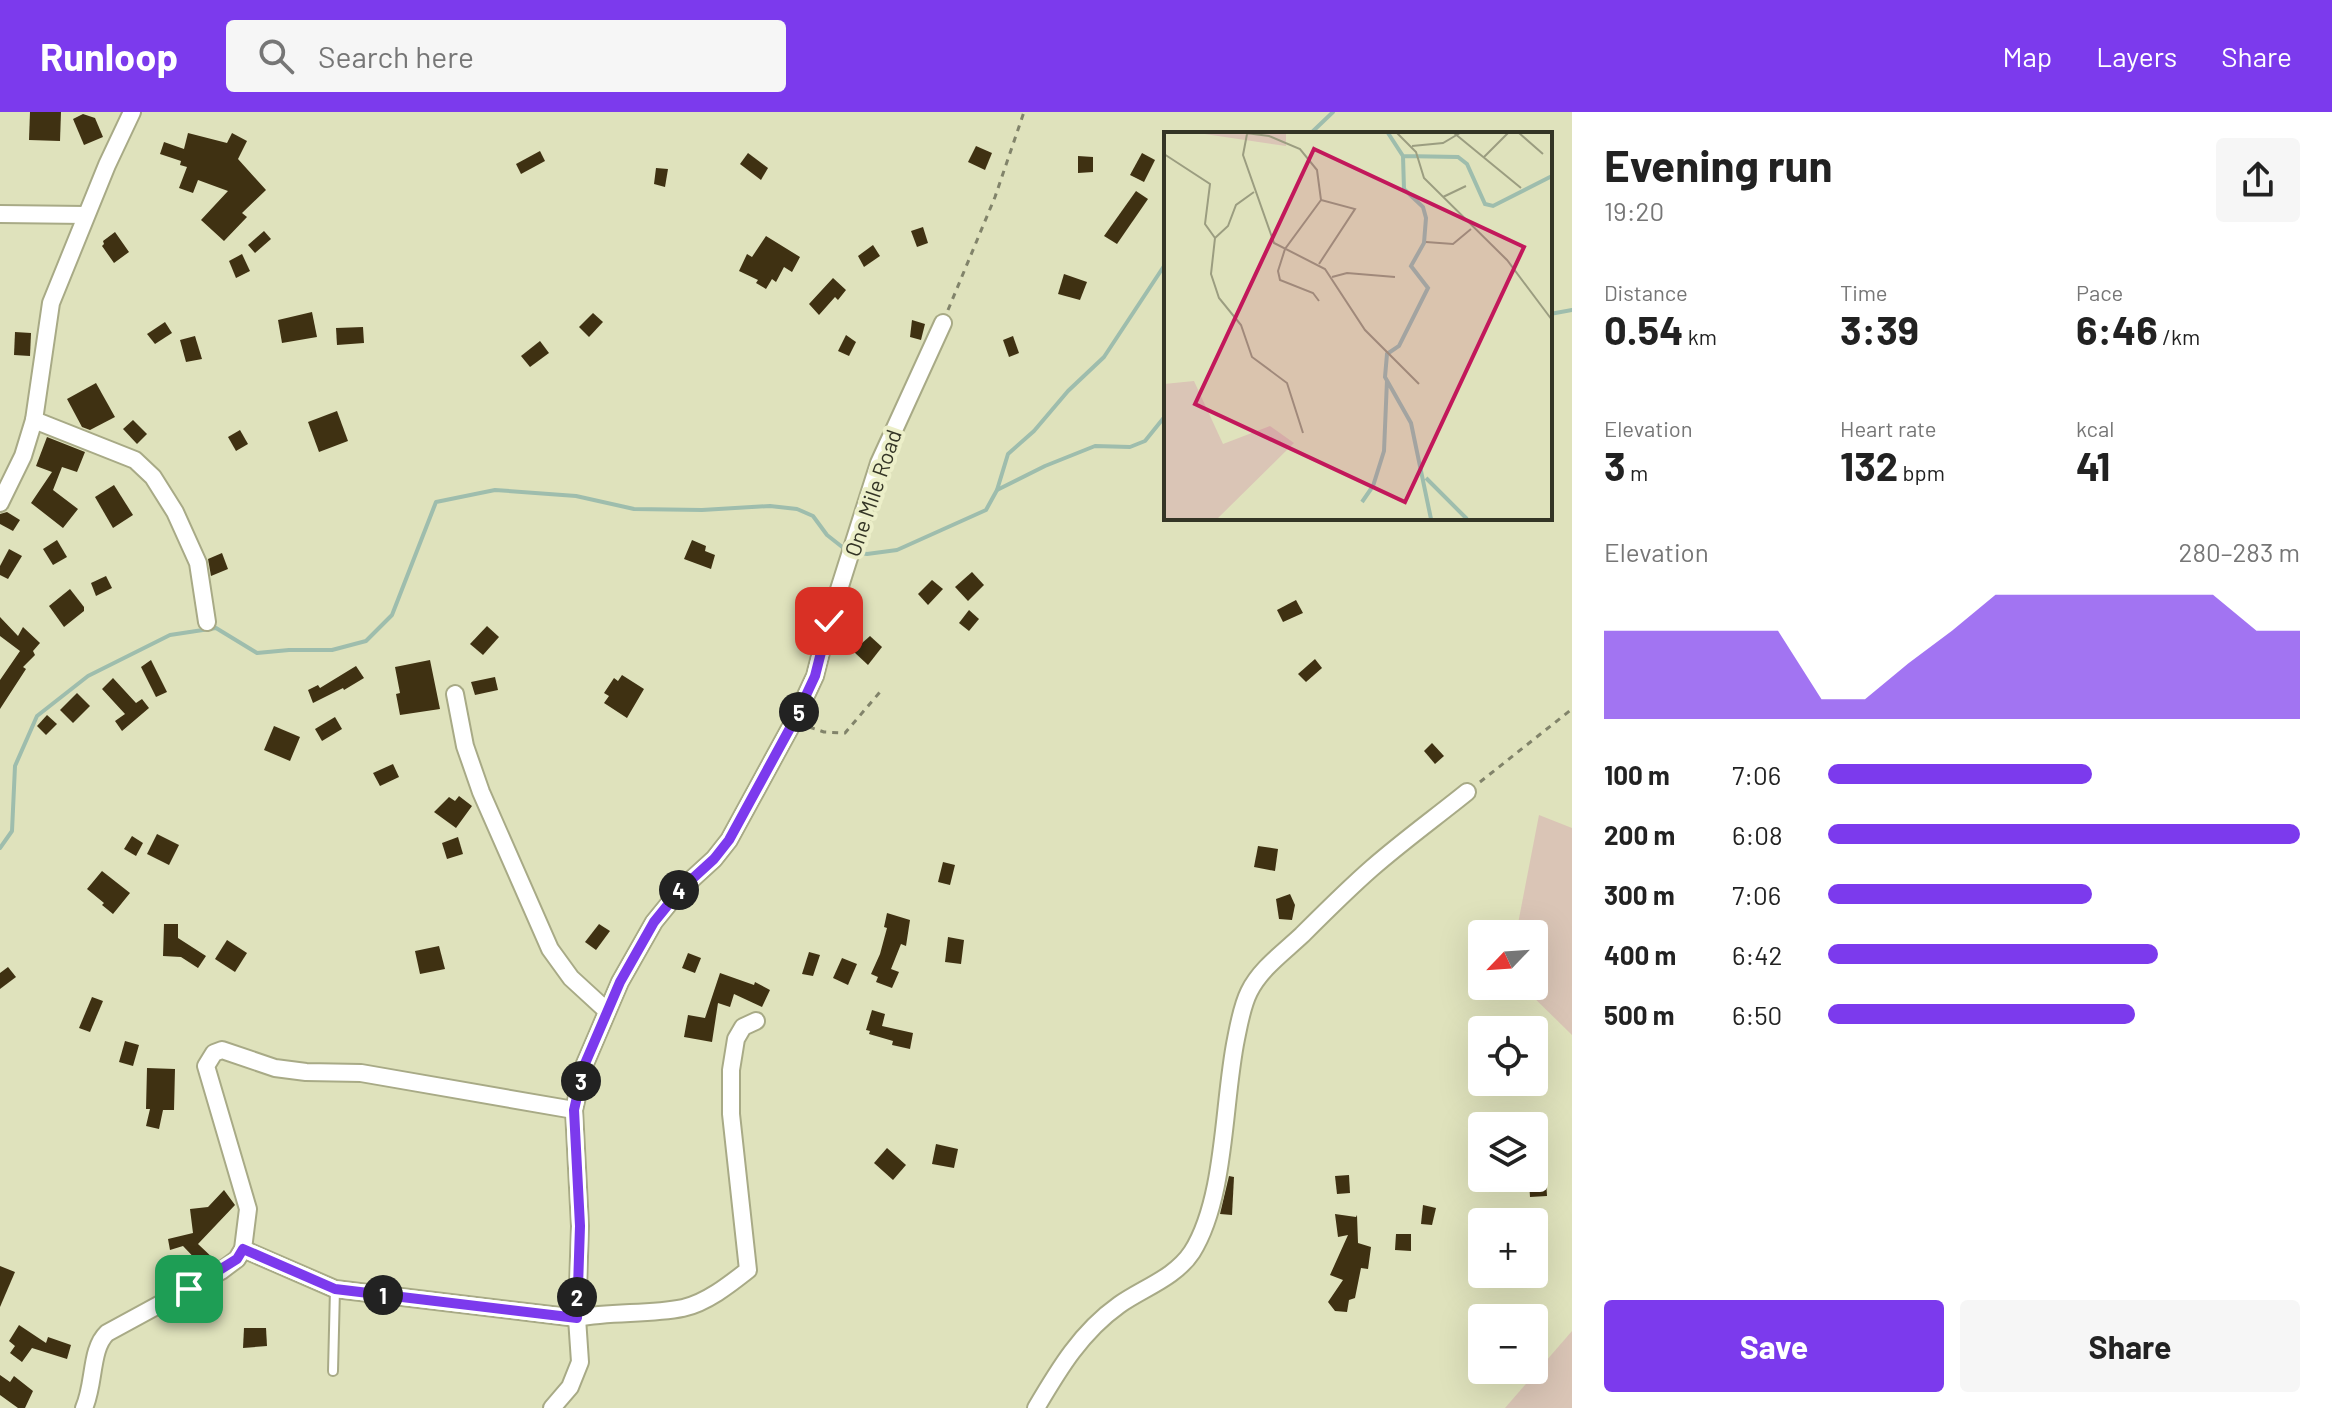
<!DOCTYPE html>
<html lang="en">
<head>
<meta charset="utf-8">
<style>
	:root { --surface:#fff; --page:#f6f6f6; --text:#222; --muted:#767676; --accent:#7c3aed }
	body { margin:0; font-family:Barlow,sans-serif; background:var(--page); color:var(--text); height:100vh; display:flex; flex-direction:column; font-size:30px; white-space:nowrap }
	* { box-sizing:border-box; margin:0 }
	p { font-size:26px; color:var(--muted) }
	.icon { flex:none; width:44px; height:44px; fill:none; stroke:currentColor; stroke-width:2; stroke-linecap:round; stroke-linejoin:round }
	.map { position:relative; flex:1; overflow:hidden }
	.sheet { display:flex; flex-direction:column; background:var(--surface); width:760px }
	.sheet>* { flex:none }
	.needle { width:52px; rotate:245deg }
	.fabs { position:absolute; left:1468px; top:808px; display:grid; gap:16px }
	.fabs a { display:grid; place-items:center; width:80px; height:80px; border-radius:8px; background:var(--surface); box-shadow:0 8px 32px #0002; font-size:40px }
	.pin { position:absolute; display:grid; place-items:center; width:68px; height:68px; color:#fff; margin:-34px; border-radius:16px; box-shadow:0 4px 12px #0006 }
	.km { position:absolute; width:40px; height:40px; margin:-20px; border-radius:50%; background:#222; color:#fff; font-size:22px; line-height:40px; text-align:center }
	.round { display:grid; place-items:center; flex:none; width:84px; height:84px; border-radius:8px; background:var(--page) }
	.head { display:flex; align-items:center; justify-content:space-between; height:136px; padding:0 32px }
	h1 { font-size:44px; font-weight:700; line-height:60px }
	.figures { display:grid; grid-template-columns:repeat(3,1fr); gap:12px; height:136px; padding:8px 32px }
	.figures div { display:grid; align-content:center }
	.figures b { font-size:40px; font-weight:700 }
	.figures small { font-size:22px; font-weight:400 }
	.figures p { font-size:22px }
	.chart { height:224px; padding:16px 32px }
	.chart p { display:flex; justify-content:space-between }
	.chart svg { width:100%; height:144px; margin-top:8px; fill:var(--accent); opacity:.7 }
	.button { display:flex; gap:16px; margin-top:auto; padding:16px 32px }
	.button a { flex:1; height:92px; border-radius:8px; background:var(--accent); color:#fff; font-size:32px; font-weight:700; line-height:92px; text-align:center }
	.button a+a { background:var(--page); color:var(--text) }
	ul { padding:0 32px; list-style:none; font-size:26px }
	li { display:grid; grid-template-columns:128px 96px 1fr; align-items:center; height:60px }
	li i { height:20px; border-radius:10px; background:var(--accent) }
	header { display:flex; align-items:center; gap:48px; box-sizing:border-box; height:112px; padding:0 40px; background:var(--accent); color:#fff }
	header strong { font-size:38px }
	nav { display:flex; gap:44px; margin-inline-start:auto; font-size:28px }
	.search { width:560px; height:72px; background:var(--page); display:flex; align-items:center; gap:20px; box-sizing:border-box; padding:0 28px; border-radius:8px; color:var(--muted); font-size:30px }
	main { display:flex; flex:1; min-height:0 }
	.map>svg:first-child { display:block }
	.green { fill:#dac5b6 }
	.lines { fill:none; stroke-linecap:round; stroke-linejoin:round }
	.stream { stroke:#9ebdad; stroke-width:4 }
	.building { fill:#3f3112 }
	.lane-casing { stroke:#a8aa86; stroke-width:12 }
	.street-casing { stroke:#a8aa86; stroke-width:20 }
	.path { stroke:#81836a; stroke-width:3; stroke-dasharray:6 6; stroke-linecap:butt }
	.lane { stroke:#fff; stroke-width:8 }
	.street { stroke:#fff; stroke-width:16 }
	.route-casing { stroke:#fff; stroke-width:16 }
	.route { stroke:#7c3aed; stroke-width:10 }
	.labels { text-anchor:middle; stroke-width:8; stroke-linejoin:round; paint-order:stroke }
	.street-label { font-size:22px; fill:#343526; stroke:#ecefc9 }
	.inset-river { fill:none; stroke:#9ebdad; stroke-width:4 }
	.inset-road { fill:none; stroke:#9b9d80; stroke-width:2 }
	.view { fill:#c2185b; fill-opacity:0.15; stroke:#c2185b; stroke-width:4 }
	.inset-edge { fill:none; stroke:#343526; stroke-width:4 }
</style>
</head>
<body>
<header>
<strong>Runloop</strong>
<div class="search"><svg class="icon" aria-label="search" viewBox="0 0 24 24"><circle cx="10" cy="10" r="6"/><path d="M15 15l6 6"/></svg>Search here</div>
<nav><a>Map</a><a>Layers</a><a>Share</a></nav>
</header>
<main>
<div class="map">
<svg width="1572" height="1296" viewBox="0 0 1572 1296">
	<rect width="100%" height="100%" fill="#dfe2bc"/>
	<g class="green">
		<path d="M1539,703l33,13v207l-50,-49h12v-52h-18z"/>
		<path d="M1572,1219v77h-67z"/>
	</g>
	<g class="lines">
		<g class="stream">
			<path d="M1310,22l23,-22"/>
			<path d="M1550,202l22,-4"/>
			<path d="M997,378l48,-24 50,-20 35,1 15,-6 21,-26"/>
			<path d="M855,440l12,2 30,-4 89,-40 11,-20 11,-36 26,-23 34,-40 36,-34 62,-94"/>
			<path d="M0,736l12,-17 3,-65 22,-50 51,-40 82,-41 46,-7 41,25 32,-3h43l34,-9 26,-26 44,-113 59,-12 81,6 58,13 68,1 68,-4 27,3 16,7 14,19 19,15"/>
		</g>
	</g>
	<g class="building">
		<path d="M30,0h31l-1,29 -31,-1z"/>
		<path d="M83,2l12,4 8,19 -19,8 -11,-26z"/>
		<path d="M188,21l39,10 5,-10 15,8 -9,18 28,31 -24,23 5,4 -23,24 -23,-21 27,-29 -30,-11 -5,13 -14,-5 8,-21 -7,-2 1,-4 -21,-7 4,-12 20,7z"/>
		<path d="M976,34l16,7 -7,17 -17,-8z"/>
		<path d="M540,39l5,10 -24,13 -5,-10z"/>
		<path d="M748,41l20,15 -7,12 -21,-16z"/>
		<path d="M1142,41l13,7 -11,22 -14,-7z"/>
		<path d="M1078,44l15,1v15l-15,1z"/>
		<path d="M656,56l12,1 -3,18 -11,-3z"/>
		<path d="M1136,79l12,8 -31,45 -13,-8z"/>
		<path d="M923,115l5,16 -11,4 -6,-16z"/>
		<path d="M264,119l7,8 -16,14 -7,-8z"/>
		<path d="M115,120l14,20 -15,11 -12,-17 2,-2 -1,-3z"/>
		<path d="M766,124l34,21 -8,15 -8,-5 -8,15 -4,-3 -6,10 -10,-6 2,-3 -19,-9 8,-17 5,3z"/>
		<path d="M873,133l7,11 -16,11 -6,-11z"/>
		<path d="M242,142l8,17 -14,7 -7,-17z"/>
		<path d="M1064,162l23,8 -7,18 -22,-6z"/>
		<path d="M833,166l13,12 -8,10 -3,-3 -16,18 -10,-11z"/>
		<path d="M312,200l5,25 -35,6 -4,-23z"/>
		<path d="M593,201l10,9 -14,15 -10,-10z"/>
		<path d="M912,208l13,4 -4,16 -11,-3z"/>
		<path d="M165,210l7,11 -17,11 -8,-10z"/>
		<path d="M363,215l1,16 -27,2 -1,-17z"/>
		<path d="M15,220l16,1 -1,23 -16,-1z"/>
		<path d="M846,223l10,7 -7,14 -11,-5z"/>
		<path d="M195,224l7,23 -16,3 -6,-22z"/>
		<path d="M1013,224l6,17 -10,4 -6,-17z"/>
		<path d="M540,229l9,12 -19,14 -9,-11z"/>
		<path d="M96,271l19,34 -25,13 -8,-3 -15,-28z"/>
		<path d="M337,299l11,30 -29,11 -11,-30z"/>
		<path d="M133,308l14,14 -10,10 -14,-15z"/>
		<path d="M240,318l8,14 -12,7 -8,-14z"/>
		<path d="M47,325l38,15 -8,20 -15,-5 -9,23 25,19 -15,19 -32,-25 21,-31 -16,-6z"/>
		<path d="M114,373l19,30 -20,13 -18,-31z"/>
		<path d="M7,400l13,8 -7,11 -13,-7v-10z"/>
		<path d="M57,428l10,17 -14,8 -10,-16z"/>
		<path d="M692,428l14,6 -1,5 10,4 -4,14 -27,-10z"/>
		<path d="M9,437l13,7 -14,23 -8,-4v-9z"/>
		<path d="M222,441l6,16 -17,7 -3,-17z"/>
		<path d="M972,460l12,13 -16,16 -13,-14z"/>
		<path d="M106,464l6,12 -16,8 -5,-13z"/>
		<path d="M932,468l11,9 -15,16 -10,-11z"/>
		<path d="M70,477l14,18v4l-20,16 -15,-21z"/>
		<path d="M1296,488l7,13 -20,9 -6,-12z"/>
		<path d="M969,498l10,9 -10,12 -10,-8z"/>
		<path d="M0,505l18,19 5,-9 17,16 -7,8 2,4 -12,12 3,2 -26,40v-29l20,-29 -20,-15z"/>
		<path d="M487,514l12,11 -16,18 -13,-11z"/>
		<path d="M870,524l12,11 -14,18 -15,-14z"/>
		<path d="M1315,547l7,9 -16,14 -8,-8z"/>
		<path d="M151,548l16,32 -11,5 -15,-30z"/>
		<path d="M430,548l10,49 -40,6 -4,-21 4,-1 -5,-26z"/>
		<path d="M356,554l8,12 -20,12 -1,-2 -30,15 -5,-13 10,-5 2,3z"/>
		<path d="M622,563l22,14 -17,29 -23,-15 5,-7 -5,-3 10,-15 4,3z"/>
		<path d="M495,565l3,13 -23,5 -4,-13z"/>
		<path d="M113,566l23,25 6,-4 7,9 -27,23 -7,-10 10,-7 -23,-25z"/>
		<path d="M77,581l13,13 -17,17 -13,-13z"/>
		<path d="M47,603l10,9 -11,11 -9,-9z"/>
		<path d="M335,605l7,12 -20,12 -7,-12z"/>
		<path d="M274,614l26,11 -10,24 -26,-11z"/>
		<path d="M1432,631l12,13 -9,8 -11,-13z"/>
		<path d="M393,652l6,13 -19,9 -7,-13z"/>
		<path d="M459,684l13,10 -16,22 -22,-16 15,-15 6,4z"/>
		<path d="M157,722l22,11 -10,20 -22,-11z"/>
		<path d="M132,724l11,7 -7,13 -12,-7z"/>
		<path d="M458,725l5,17 -16,5 -5,-16z"/>
		<path d="M1258,734l20,3 -3,22 -21,-4z"/>
		<path d="M943,750l12,3 -5,20 -12,-3z"/>
		<path d="M102,759l28,22 -17,21 -11,-9 2,-2 -17,-14z"/>
		<path d="M1290,782l5,11 -3,15 -13,-1 -3,-20z"/>
		<path d="M887,801l23,7 -4,26 -5,-2 -10,25 8,3 -7,16 -16,-6 2,-5 -7,-3 9,-20 7,-26 -3,-1z"/>
		<path d="M164,812h14v14l28,18 -8,12 -17,-11 -18,-1z"/>
		<path d="M599,812l11,7 -14,19 -11,-8z"/>
		<path d="M948,825l16,3 -3,24 -16,-2z"/>
		<path d="M227,828l20,13 -12,19 -20,-13z"/>
		<path d="M439,834l6,23 -25,5 -5,-23z"/>
		<path d="M809,840l11,3 -7,21 -11,-2z"/>
		<path d="M688,841l13,5 -6,15 -13,-5z"/>
		<path d="M842,846l15,6 -9,21 -15,-7z"/>
		<path d="M8,855l8,10 -16,12v-16z"/>
		<path d="M720,861l34,12 1,-3 15,8 -8,17 -28,-13 -4,13 -12,-4 -6,39 -28,-5 4,-22 17,3z"/>
		<path d="M92,885l11,4 -13,31 -11,-4z"/>
		<path d="M872,898l13,4 -3,12 31,7 -3,16 -18,-4 1,-4 -24,-7 1,-3 -4,-1z"/>
		<path d="M125,929l14,4 -6,21 -14,-4z"/>
		<path d="M147,956l28,1 -1,41h-11l-4,19 -13,-3 4,-17h-4z"/>
		<path d="M936,1032l22,5 -4,19 -22,-4z"/>
		<path d="M887,1036l19,17 -13,15 -19,-17z"/>
		<path d="M1349,1063l1,18 -13,1 -2,-18z"/>
		<path d="M1229,1064l5,1 -2,38 -12,-1z"/>
		<path d="M1546,1068l1,16 -17,1 -1,-16z"/>
		<path d="M224,1078l11,15 -37,39 18,17 -12,7 -21,-22 -13,4 -2,-11 25,-6 -3,-24 18,-2z"/>
		<path d="M1423,1093l13,3 -4,17 -11,-1z"/>
		<path d="M1335,1102l21,3 1,-2 1,28 13,4 -3,22 -7,-1 -6,30 -6,2 -2,12 -12,-1 -7,-9 15,-22 -13,-5 18,-40 -10,2z"/>
		<path d="M1396,1122h15v17l-16,-1z"/>
		<path d="M0,1154l15,6 -15,35z"/>
		<path d="M19,1213l27,18 2,-6 23,8 -4,14 -35,-11 -10,14 -12,-9 5,-7 -6,-5z"/>
		<path d="M244,1216h22l1,18 -24,2z"/>
		<path d="M0,1263l10,7 4,-6 19,15 -8,17h-7l-18,-13z"/>
	</g>
	<g class="lines">
		<defs>
			<path id="lane" d="M333,1259l2,-82"/>
			<g id="street">
				<path d="M0,102l86,1"/>
				<path d="M34,308l101,40 18,17 22,35 23,51 9,59"/>
				<path d="M0,391l23,-47 11,-36 17,-117 56,-138 25,-53"/>
				<path d="M455,582l10,52 16,46 69,157 21,29 36,33"/>
				<path d="M243,1137l92,40 242,29c35,-7 71,-3 106,-10 23,-5 46,-23 65,-38l-17,-156v-44l5,-31 7,-12 13,-6"/>
				<path d="M84,1296c11,-24 6,-59 23,-75l114,-62 16,-12 6,-10 5,-40 -42,-143 8,-13 8,-3 53,18 31,4 55,1 213,37"/>
				<path d="M552,1296l18,-21 10,-25 -3,-44 3,-92 -6,-116 10,-44 36,-84 34,-60 26,-32 34,-31 15,-19 66,-121 20,-43 14,-55 50,-158 64,-140"/>
				<path d="M1036,1296c23,-39 45,-76 83,-103 24,-17 56,-27 73,-53 34,-54 31,-150 44,-213 3,-15 6,-33 13,-47 11,-23 35,-40 53,-57 23,-23 46,-46 70,-67 31,-27 64,-51 95,-76"/>
			</g>
		</defs>
		<use href="#lane" class="lane-casing"/>
		<use href="#street" class="street-casing"/>
		<g class="path">
			<path d="M948,198l47,-113 29,-85"/>
			<path d="M809,615l15,5 21,1 35,-41"/>
			<path d="M1480,670l92,-73"/>
		</g>
		<use href="#lane" class="lane"/>
		<use href="#street" class="street"/>
	</g>
	<g class="lines">
		<defs>
			<path id="route" d="M189,1177l48,-30 6,-10 92,40 242,29 3,-92 -6,-116 10,-44 36,-84 34,-60 26,-32 34,-31 15,-19 66,-121 20,-43 14,-55"/>
		</defs>
		<use href="#route" class="route-casing"/>
		<use href="#route" class="route"/>
	</g>
	<g class="labels">
		<g class="street-label">
			<text transform="translate(873 381) rotate(-71)" y="8">One Mile Road</text>
		</g>
	</g>
	<g transform="translate(1164 20)">
		<rect width="388" height="388" fill="#dfe2bc"/>
		<path d="M34,1h88v13zM30,249l29,63 47,-18 24,17 -77,76h-53v-135z" fill="#dac5b6"/>
		<path class="inset-river" d="M224,1l15,23 55,1 9,7 18,40 8,2 59,-30M239,24l1,33 19,18 3,11 -2,25 -13,23 17,22 -29,58 -12,8 -2,23 26,46 20,96M262,346l41,41M198,370l11,-16 11,-35 3,-71"/>
		<path class="inset-road" d="M82,1l23,3 31,13 17,21 4,30 34,9 -36,55M233,1l19,19 8,26 83,82 45,60M290,1l67,55M355,1l24,21M83,2l-4,21 31,88 51,26 40,61 54,54M248,14l31,-3 17,-10M0,22l46,30 -5,40 10,14 -4,36 8,24 22,27 11,32 35,26 16,50M320,25l24,-24M279,65l23,-11M51,106l13,-12 8,-21 18,-13M262,110l27,2 18,-15M168,145l15,-4 48,4M155,169l-6,-8 -33,-13 -2,-9 7,-22 36,-49"/>
		<path class="view" d="M150,17l210,98 -119,255 -210,-98z"/>
		<rect width="388" height="388" class="inset-edge"/>
	</g>
</svg>
<div class="fabs">
<a><svg class="needle" viewBox="-14 -14 28 28"><path d="M0-13l5 13h-10z" fill="#e53935"/><path d="M0 13l5-13h-10z" fill="#767676"/></svg></a>
<a><svg class="icon" aria-label="locate" viewBox="0 0 24 24"><circle cx="12" cy="12" r="6"/><path d="M12 2v4M12 18v4M2 12h4M18 12h4"/></svg></a>
<a><svg class="icon" aria-label="layers" viewBox="0 0 24 24"><path d="M12 4l9 5-9 5-9-5zM3 14l9 5 9-5"/></svg></a>
<a>+</a>
<a>−</a>
</div>
<div class="pin" style="left:189px;top:1177px;background:#1e9e55"><svg class="icon" aria-label="arrive" viewBox="0 0 24 24"><path d="M6 21V4h12l-3 4 3 4H6"/></svg></div>
<div class="pin" style="left:829px;top:509px;background:#d93025"><svg class="icon" aria-label="check" viewBox="0 0 24 24"><path d="M5 12l5 5 9-10"/></svg></div>
<b class="km" style="left:383px;top:1183px">1</b>
<b class="km" style="left:577px;top:1185px">2</b>
<b class="km" style="left:581px;top:969px">3</b>
<b class="km" style="left:679px;top:778px">4</b>
<b class="km" style="left:799px;top:600px">5</b>
</div>
<section class="sheet">
<div class="head"><div><h1>Evening run</h1><p>19:20</p></div><a class="round"><svg class="icon" aria-label="share" viewBox="0 0 24 24"><path d="M12 15V3M7 8l5-5 5 5M5 13v7h14v-7"/></svg></a></div>
<div class="figures">
<div><p>Distance</p><b>0.54<small> km</small></b></div>
<div><p>Time</p><b>3:39</b></div>
<div><p>Pace</p><b>6:46<small> /km</small></b></div>
</div>
<div class="figures">
<div><p>Elevation</p><b>3<small> m</small></b></div>
<div><p>Heart rate</p><b>132<small> bpm</small></b></div>
<div><p>kcal</p><b>41</b></div>
</div>
<div class="chart"><p><span>Elevation</span>280–283 m</p>
<svg viewBox="0 0 160 44" preserveAspectRatio="none"><path d="M0 44V17L10 17L20 17L30 17L40 17L50 38L60 38L70 27L80 17L90 6L100 6L110 6L120 6L130 6L140 6L150 17L160 17V44z"/></svg>
</div>
<ul>
<li><b>100 m</b>7:06<i style="width:56%"></i></li>
<li><b>200 m</b>6:08<i style="width:100%"></i></li>
<li><b>300 m</b>7:06<i style="width:56%"></i></li>
<li><b>400 m</b>6:42<i style="width:70%"></i></li>
<li><b>500 m</b>6:50<i style="width:65%"></i></li>
</ul>
<div class="button"><a>Save</a><a>Share</a></div>
</section>
</main>
</body>
</html>
